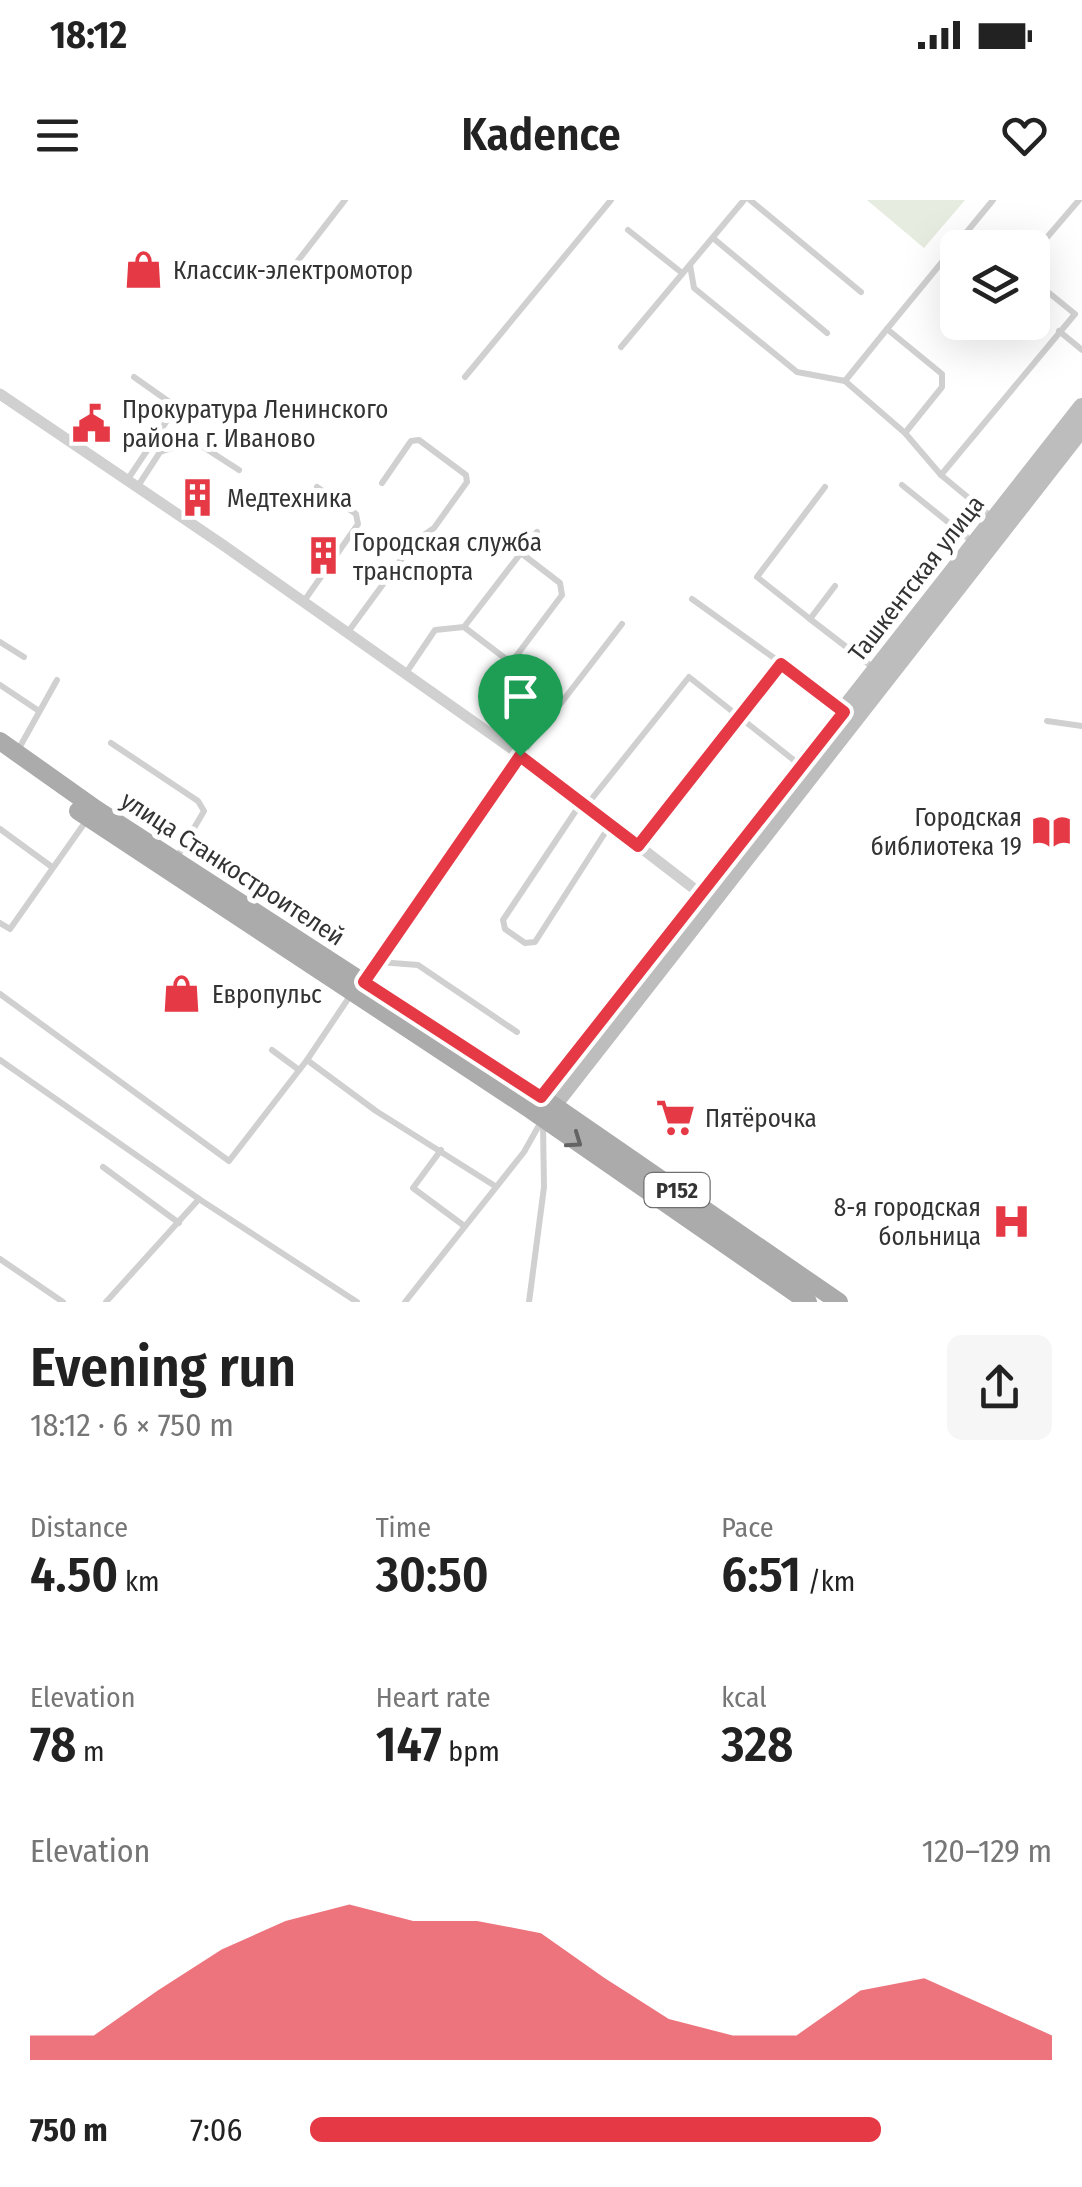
<!DOCTYPE html>
<html lang="en">
<head>
<meta charset="utf-8">
<style>
	:root { --surface:#fff; --page:#f6f6f6; --text:#222; --muted:#767676; --accent:#e63946 }
	body { margin:0; font-family:"Fira Sans Condensed",sans-serif; background:var(--page); color:var(--text); height:100vh; display:flex; flex-direction:column; font-size:38px; white-space:nowrap }
	* { box-sizing:border-box; margin:0 }
	p { font-size:32px; color:var(--muted) }
	.icon { flex:none; width:55px; height:55px; fill:none; stroke:currentColor; stroke-width:2; stroke-linecap:round; stroke-linejoin:round }
	.map { position:relative; height:1102px; overflow:hidden }
	.details { display:flex; flex-direction:column; background:var(--surface); flex:1 }
	.details>* { flex:none }
	.tools { position:absolute; left:940px; top:30px; display:grid; gap:20px }
	.tools a { display:grid; place-items:center; width:110px; height:110px; border-radius:15px; background:var(--surface); box-shadow:0 10px 40px #0002; font-size:50px }
	.pin { position:absolute; display:grid; place-items:center; width:85px; height:85px; color:#fff; margin:-102px -42px; border-radius:50% 50% 50% 0; rotate:-45deg; box-shadow:0 0 10px #0007 }
	.pin .icon { rotate:45deg }
	.round { display:grid; place-items:center; flex:none; width:105px; height:105px; border-radius:15px; background:var(--page) }
	.headline { display:flex; align-items:center; justify-content:space-between; height:170px; padding:0 30px }
	h1 { font-size:55px; font-weight:600; line-height:75px }
	.figures { display:grid; grid-template-columns:repeat(3,1fr); gap:15px; height:170px; padding:10px 30px }
	.figures div { display:grid; align-content:center }
	.figures b { font-size:50px; font-weight:600 }
	.figures small { font-size:28px; font-weight:400 }
	.figures p { font-size:28px }
	.chart { height:280px; padding:20px 30px }
	.chart p { display:flex; justify-content:space-between }
	.chart svg { width:100%; height:180px; margin-top:10px; fill:var(--accent); opacity:.7 }
	ul { padding:0 30px; list-style:none; font-size:32px }
	li { display:grid; grid-template-columns:160px 120px 1fr; align-items:center; height:75px }
	li i { height:25px; border-radius:12px; background:var(--accent) }
	.status { display:flex; justify-content:space-between; align-items:center; height:70px; padding:0 50px; background:var(--surface); direction:ltr }
	.status svg { height:28px; fill:currentColor }
	header { display:flex; justify-content:space-between; align-items:center; height:130px; padding:0 30px; background:var(--surface); font-size:45px; font-weight:600 }
	.map>svg:first-child { display:block }
	.green { fill:#e6ecdf }
	.lines { fill:none; stroke-linecap:round; stroke-linejoin:round }
	.lane { stroke:#d0d0d0; stroke-width:6 }
	.street { stroke:#d0d0d0; stroke-width:11 }
	.secondary { stroke:#bdbdbd; stroke-width:18 }
	.primary { stroke:#ababab; stroke-width:18 }
	.oneway { stroke:#636363 }
	.route-casing { stroke:#fff; stroke-width:20 }
	.route { stroke:#e63946; stroke-width:12 }
	.labels { text-anchor:middle; stroke-width:10; stroke-linejoin:round; paint-order:stroke }
	.shield { fill:#fff; stroke:#707070; stroke-width:2.5 }
	.shield-label { font-size:22px; font-weight:bold; fill:#333 }
	.poi-label { font-size:25px; fill:#333; stroke:#fff; text-anchor:start }
	.street-label { font-size:25px; fill:#333; stroke:#fff }
</style>
</head>
<body>
<div class="status"><b>18:12</b><svg viewBox="0 0 49 12"><path d="M0 12V9h3v3zM5 12V6h3v6zM10 12V3h3v9zM15 12V0h3v12zM26 1h20v11H26zM47 4h2v5h-2z"/></svg></div>
<header><svg class="icon" aria-label="menu" viewBox="0 0 24 24"><path d="M4 6h16M4 12h16M4 18h16"/></svg>Kadence<svg class="icon" aria-label="heart" viewBox="0 0 24 24"><path d="M12 20l-8-8c-3-5 5-10 8-4 3-6 11-1 8 4z"/></svg></header>
<div class="map">
<svg width="1082" height="1102" viewBox="0 0 1082 1102">
	<rect width="100%" height="100%" fill="#fff"/>
	<path class="green" d="M867,0h98l-41,48z"/>
	<g class="lines">
		<g class="lane">
			<path d="M750,0l111,92"/>
			<path d="M628,30l54,43"/>
			<path d="M713,38l114,95"/>
			<path d="M1032,55l47,-55"/>
			<path d="M690,65l4,23 103,84 48,9 60,52 36,42"/>
			<path d="M290,71l55,-71"/>
			<path d="M1059,131l23,19"/>
			<path d="M621,147l123,-147"/>
			<path d="M465,177l146,-177"/>
			<path d="M845,181l42,-52"/>
			<path d="M905,233l37,-46v-13l-55,-45 106,-129"/>
			<path d="M128,279l44,-66 -4,-12 -34,-24"/>
			<path d="M902,285l72,58"/>
			<path d="M138,286l22,-34 34,-11 45,29"/>
			<path d="M994,319l-53,-44 134,-161 -43,-35"/>
			<path d="M521,353l16,-21"/>
			<path d="M835,386l-25,33 65,50"/>
			<path d="M692,399l89,64"/>
			<path d="M304,401l54,-77 -2,-10 -39,-27"/>
			<path d="M810,419l-53,-42 68,-90"/>
			<path d="M348,432l66,-90 20,-14 33,-46 -1,-7 -47,-35 -8,1 -29,42"/>
			<path d="M0,442l24,15"/>
			<path d="M406,473l29,-43 29,-3 42,32h8l48,-64 -2,-12 -39,-30 -57,74"/>
			<path d="M0,485l39,26"/>
			<path d="M1047,521l35,5"/>
			<path d="M111,543l87,58 6,10 -28,48"/>
			<path d="M17,552l40,-72"/>
			<path d="M521,555l101,-131"/>
			<path d="M581,603l-78,117 2,9 20,14 10,-1 75,-117"/>
			<path d="M586,606l103,-129 111,88"/>
			<path d="M0,629l52,38"/>
			<path d="M639,645l142,-182 61,48"/>
			<path d="M0,723l10,6 76,-108"/>
			<path d="M379,762l39,3 99,67"/>
			<path d="M0,794l229,167 78,-101 43,-64"/>
			<path d="M272,850l27,20"/>
			<path d="M0,860l199,139 158,103"/>
			<path d="M307,860l69,51 119,75"/>
			<path d="M441,950l-28,38 50,37"/>
			<path d="M103,967l76,56"/>
			<path d="M0,1059l63,43"/>
			<path d="M106,1102l93,-103"/>
			<path d="M405,1102l119,-150 18,-32"/>
			<path d="M529,1102l15,-115 -1,-62"/>
		</g>
		<g class="street">
			<path d="M0,194l223,151 295,208 183,141"/>
			<path d="M363,782l158,-226"/>
		</g>
		<g class="secondary">
			<path d="M533,907l549,-700"/>
			<path d="M546,914l536,-686"/>
		</g>
		<g class="primary">
			<path d="M0,541l96,68 457,296 286,197"/>
			<path d="M78,611l453,299 277,192"/>
		</g>
	</g>
	<defs><path id="oneway-chevron" d="M-2-3.5L2.5 0L-2 3.5" fill="none" stroke-width="1.6" stroke-linecap="round" stroke-linejoin="round" transform="scale(2.5)"/></defs>
	<use class="oneway" href="#oneway-chevron" transform="translate(575 941) rotate(35)"/>
	<g class="lines">
		<defs>
			<path id="route" d="M781,464l63,48 -303,385 -177,-115 156,-226 118,90z"/>
		</defs>
		<use href="#route" class="route-casing"/>
		<use href="#route" class="route"/>
	</g>
	<defs>
		<symbol id="shop-bare" viewBox="-9 -9 18 18"><path d="M-5-2.5h2.3a2.7 3.5 0 0 1 5.4 0H5L5.5 6h-11ZM-1.5-2.5h3a1.5 2.3 0 0 0-3 0Z" fill="#e63946" stroke="#fff" stroke-width="2.5" paint-order="stroke"/></symbol>
		<symbol id="civic-bare" viewBox="-9 -9 18 18"><path d="M-.6-6.5H3V-4.5H.6V-3L4-1V1h2V6H-6V1h2V-1L-.6-3ZM-1.2 2.5V6h2.4V2.5Z" fill="#e63946" stroke="#fff" stroke-width="2.5" paint-order="stroke"/></symbol>
		<symbol id="building-bare" viewBox="-9 -9 18 18"><path d="M-4-6H4V6H1V3H-1V6H-4ZM-2.5-4.3h1.7v1.8h-1.7ZM.8-4.3h1.7v1.8H.8ZM-2.5-1h1.7V.8h-1.7ZM.8-1h1.7V.8H.8Z" fill="#e63946" stroke="#fff" stroke-width="2.5" paint-order="stroke"/></symbol>
		<symbol id="library-bare" viewBox="-9 -9 18 18"><path d="M-6-4Q-3-5.5-.7-3.5V5Q-3 3-6 4ZM6-4Q3-5.5 .7-3.5V5Q3 3 6 4Z" fill="#e63946" stroke="#fff" stroke-width="2.5" paint-order="stroke"/></symbol>
		<symbol id="supermarket-bare" viewBox="-9 -9 18 18"><path d="M-6-5.5h2.5l.6 2H6L4.5 2H-2.5L-4.4-4H-6ZM-1.5 3.2a1.3 1.3 0 1 0 .1 0ZM3 3.2a1.3 1.3 0 1 0 .1 0Z" fill="#e63946" stroke="#fff" stroke-width="2.5" paint-order="stroke"/></symbol>
		<symbol id="hospital-bare" viewBox="-9 -9 18 18"><path d="M-5-5h3v3.5h4V-5h3V5h-3V1.5h-4V5h-3Z" fill="#e63946" stroke="#fff" stroke-width="2.5" paint-order="stroke"/></symbol>
	</defs>
	<g fill-rule="evenodd">
		<use href="#shop-bare" x="116" y="42" width="55" height="55"/>
		<use href="#civic-bare" x="64" y="196" width="55" height="55"/>
		<use href="#building-bare" x="170" y="270" width="55" height="55"/>
		<use href="#building-bare" x="296" y="328" width="55" height="55"/>
		<use href="#library-bare" x="1024" y="604" width="55" height="55"/>
		<use href="#shop-bare" x="154" y="766" width="55" height="55"/>
		<use href="#supermarket-bare" x="648" y="890" width="55" height="55"/>
		<use href="#hospital-bare" x="984" y="994" width="55" height="55"/>
	</g>
	<g class="labels">
		<rect class="shield" x="644.5" y="973" width="65" height="34" rx="8"/>
		<g class="shield-label">
			<text x="677" y="998">Р152</text>
		</g>
		<g class="poi-label">
			<text x="173" y="79">Классик-электромотор</text>
			<text x="122" y="218">Прокуратура Ленинского<tspan x="122" dy="29">района г. Иваново</tspan></text>
			<text x="227" y="307">Медтехника</text>
			<text x="353" y="351">Городская служба<tspan x="353" dy="29">транспорта</tspan></text>
			<text x="1022" y="626" text-anchor="end">Городская<tspan x="1022" dy="29">библиотека 19</tspan></text>
			<text x="212" y="803">Европульс</text>
			<text x="705" y="927">Пятёрочка</text>
			<text x="981" y="1016" text-anchor="end">8-я городская<tspan x="981" dy="29">больница</tspan></text>
		</g>
		<g class="street-label">
			<text transform="translate(916 378) rotate(-52)" y="9">Ташкентская улица</text>
			<text transform="translate(233 668) rotate(33)" y="9">улица Станкостроителей</text>
		</g>
	</g>
</svg>
<div class="tools">
<a><svg class="icon" aria-label="layers" viewBox="0 0 24 24"><path d="M12 4l9 5-9 5-9-5zM3 14l9 5 9-5"/></svg></a>
</div>
<div class="pin" style="left:520px;top:556px;background:#1e9e55"><svg class="icon" aria-label="arrive" viewBox="0 0 24 24"><path d="M6 21V4h12l-3 4 3 4H6"/></svg></div>
</div>
<section class="details">
<div class="headline"><div><h1>Evening run</h1><p>18:12 · 6 × 750 m</p></div><a class="round"><svg class="icon" aria-label="share" viewBox="0 0 24 24"><path d="M12 15V3M7 8l5-5 5 5M5 13v7h14v-7"/></svg></a></div>
<div class="figures">
<div><p>Distance</p><b>4.50<small> km</small></b></div>
<div><p>Time</p><b>30:50</b></div>
<div><p>Pace</p><b>6:51<small> /km</small></b></div>
</div>
<div class="figures">
<div><p>Elevation</p><b>78<small> m</small></b></div>
<div><p>Heart rate</p><b>147<small> bpm</small></b></div>
<div><p>kcal</p><b>328</b></div>
</div>
<div class="chart"><p><span>Elevation</span>120–129 m</p>
<svg viewBox="0 0 160 44" preserveAspectRatio="none"><path d="M0 44V38L10 38L20 27L30 17L40 10L50 6L60 10L70 10L80 13L90 24L100 34L110 38L120 38L130 27L140 24L150 31L160 38V44z"/></svg>
</div>
<ul>
<li><b>750 m</b>7:06<i style="width:77%"></i></li>
</ul>
</section>
</body>
</html>
